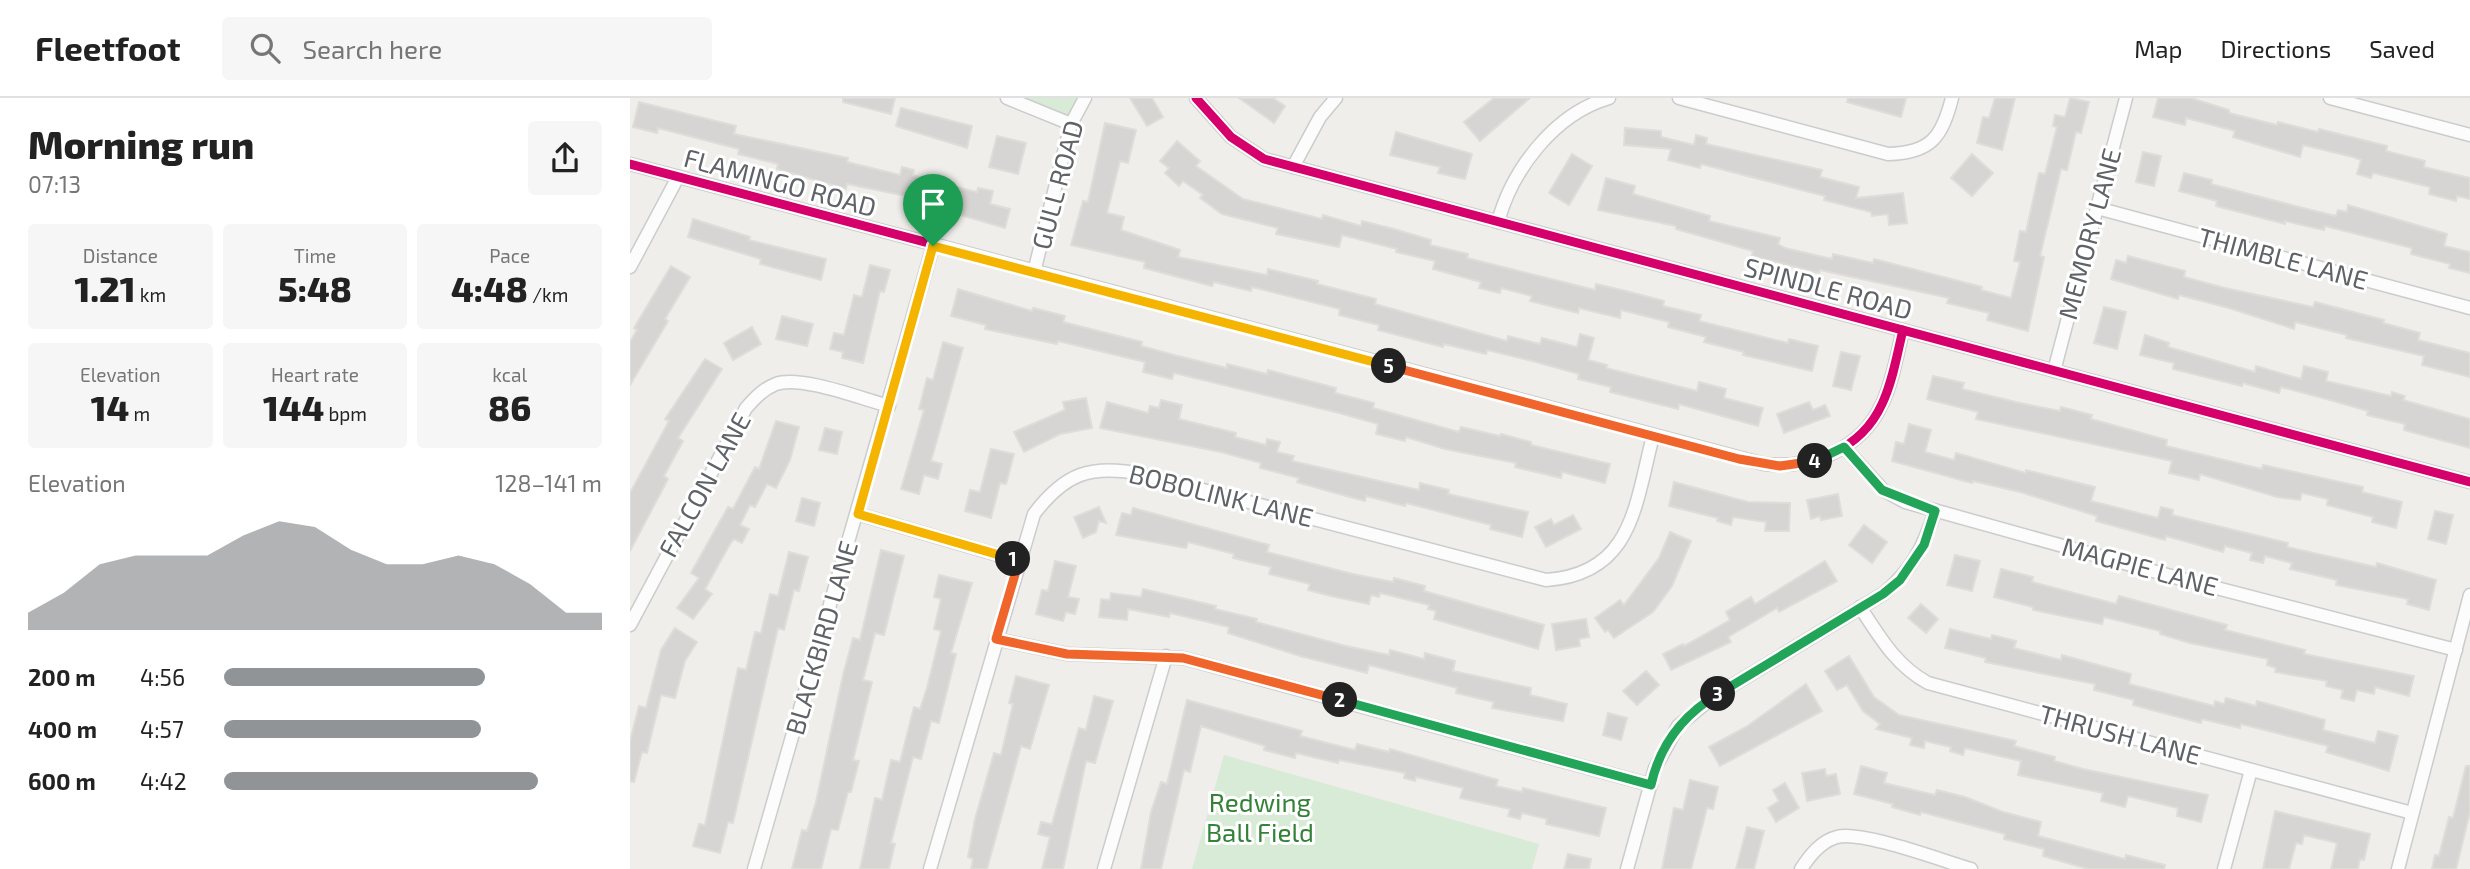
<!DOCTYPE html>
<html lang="en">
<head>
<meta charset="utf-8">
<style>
	:root { --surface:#fff; --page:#f6f6f6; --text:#222; --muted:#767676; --line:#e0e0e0; --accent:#919496 }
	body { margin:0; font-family:"Exo 2",sans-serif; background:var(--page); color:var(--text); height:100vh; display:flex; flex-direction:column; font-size:26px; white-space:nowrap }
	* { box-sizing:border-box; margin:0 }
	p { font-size:23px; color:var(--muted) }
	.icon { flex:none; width:38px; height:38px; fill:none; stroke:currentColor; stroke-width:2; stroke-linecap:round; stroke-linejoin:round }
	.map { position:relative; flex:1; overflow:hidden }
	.sheet { display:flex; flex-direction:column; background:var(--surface); width:630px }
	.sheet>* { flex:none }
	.pin { position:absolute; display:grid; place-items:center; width:60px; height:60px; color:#fff; margin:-72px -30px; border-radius:50% 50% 50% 0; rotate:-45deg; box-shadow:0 0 7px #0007 }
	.pin .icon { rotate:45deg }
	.km { position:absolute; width:35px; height:35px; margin:-18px; border-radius:50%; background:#222; color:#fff; font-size:19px; line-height:35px; text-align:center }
	.round { display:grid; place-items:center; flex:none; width:74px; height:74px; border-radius:7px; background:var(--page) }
	.head { display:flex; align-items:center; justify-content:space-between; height:119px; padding:0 28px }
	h1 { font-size:38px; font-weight:800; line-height:52px }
	.figures { display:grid; grid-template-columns:repeat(3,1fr); gap:10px; height:119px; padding:7px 28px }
	.figures div { display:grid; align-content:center; border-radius:7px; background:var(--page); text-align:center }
	.figures b { font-size:35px; font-weight:800 }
	.figures small { font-size:19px; font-weight:400 }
	.figures p { font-size:19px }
	.chart { height:196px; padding:14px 28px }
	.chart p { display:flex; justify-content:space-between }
	.chart svg { width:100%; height:126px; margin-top:7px; fill:var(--accent); opacity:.7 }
	ul { padding:0 28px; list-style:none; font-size:23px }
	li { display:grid; grid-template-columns:112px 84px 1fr; align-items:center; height:52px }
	li i { height:18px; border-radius:9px; background:var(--accent) }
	header { display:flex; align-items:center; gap:42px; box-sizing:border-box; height:98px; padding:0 35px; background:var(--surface); border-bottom:2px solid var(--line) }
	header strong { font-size:33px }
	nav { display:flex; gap:38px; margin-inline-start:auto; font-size:24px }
	.search { width:490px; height:63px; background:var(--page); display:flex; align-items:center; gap:18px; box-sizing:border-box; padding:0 24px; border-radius:7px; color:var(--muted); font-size:26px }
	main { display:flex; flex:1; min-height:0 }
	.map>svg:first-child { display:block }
	.green { fill:#d8ebd6 }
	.building { fill:#d6d5d3; stroke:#deddd9; stroke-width:2 }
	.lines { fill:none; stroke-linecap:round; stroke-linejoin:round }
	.street-casing { stroke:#cbcccc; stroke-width:15 }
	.street { stroke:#fdfcfc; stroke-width:12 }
	.cycleway-casing { stroke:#fff; stroke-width:13 }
	.cycleway { stroke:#d6006c; stroke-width:9 }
	.split-1-casing { stroke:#fff; stroke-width:14 }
	.split-2-casing { stroke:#fff; stroke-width:14 }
	.split-3-casing { stroke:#fff; stroke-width:14 }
	.split-4-casing { stroke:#fff; stroke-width:14 }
	.split-5-casing { stroke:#fff; stroke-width:14 }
	.split-6-casing { stroke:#fff; stroke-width:14 }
	.split-1 { stroke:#f5b400; stroke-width:9 }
	.split-2 { stroke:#f0652b; stroke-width:9 }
	.split-3 { stroke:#22a559; stroke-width:9 }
	.split-4 { stroke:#22a559; stroke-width:9 }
	.split-5 { stroke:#f0652b; stroke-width:9 }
	.split-6 { stroke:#f5b400; stroke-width:9 }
	.labels { text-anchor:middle; stroke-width:6; stroke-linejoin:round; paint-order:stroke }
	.street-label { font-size:26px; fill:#5f6368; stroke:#fff }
	.park-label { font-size:26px; fill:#348238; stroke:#fff }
</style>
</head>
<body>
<header>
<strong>Fleetfoot</strong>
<div class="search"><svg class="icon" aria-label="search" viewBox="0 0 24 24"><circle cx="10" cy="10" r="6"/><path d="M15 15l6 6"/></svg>Search here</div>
<nav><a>Map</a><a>Directions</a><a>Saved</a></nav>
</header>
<main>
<section class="sheet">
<div class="head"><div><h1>Morning run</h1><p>07:13</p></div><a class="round"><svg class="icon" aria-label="share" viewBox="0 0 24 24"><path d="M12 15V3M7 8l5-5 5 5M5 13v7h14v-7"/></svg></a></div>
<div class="figures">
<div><p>Distance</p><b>1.21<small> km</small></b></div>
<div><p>Time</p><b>5:48</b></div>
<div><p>Pace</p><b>4:48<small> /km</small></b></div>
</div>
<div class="figures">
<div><p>Elevation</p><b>14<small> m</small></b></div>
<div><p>Heart rate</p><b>144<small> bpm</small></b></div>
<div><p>kcal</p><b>86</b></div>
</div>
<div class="chart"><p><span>Elevation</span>128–141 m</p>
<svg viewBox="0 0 160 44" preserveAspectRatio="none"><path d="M0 44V38L10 31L20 21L30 18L40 18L50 18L60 11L70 6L80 8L90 16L100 21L110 21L120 18L130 21L140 28L150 38L160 38V44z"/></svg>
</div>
<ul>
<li><b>200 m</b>4:56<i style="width:69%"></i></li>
<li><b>400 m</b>4:57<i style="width:68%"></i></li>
<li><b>600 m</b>4:42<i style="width:83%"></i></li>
</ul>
</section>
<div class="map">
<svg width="1840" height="771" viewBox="0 0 1840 771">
	<rect width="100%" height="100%" fill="#efeeea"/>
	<g class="green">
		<path d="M386,0h66l-12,21z"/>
		<path d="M594,657l315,89 -7,25h-340z"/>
	</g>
	<g class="building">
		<path d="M213,0h52l-4,16 -48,-12z"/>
		<path d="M500,0h22l11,19 -16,9z"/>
		<path d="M609,0h34l12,8 -11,17z"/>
		<path d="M864,0h36l-50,43 -16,-19z"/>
		<path d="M1218,0h58l-5,19 -54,-15z"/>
		<path d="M1365,0h20l-13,52 -25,-7 6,-26 6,1z"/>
		<path d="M1440,0l19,4 -8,31 -5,-1 -9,38 -6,-1 -21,87 4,1 -16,74 -41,-11 2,-7 -42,-10 2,-5 -129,-28 -1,3 -67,-17 1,-5 -77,-22v-3l-78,-16 8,-32 29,8 -2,8 77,22 -1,5 71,17 -2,6 7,4 47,11 1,-5 40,9 1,-4 108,28 -1,3 30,8 9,-36 -6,-1 6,-30 6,1 13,-59 6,1 12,-47 -4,-1 2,-11 10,2z"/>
		<path d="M1528,0h33l38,12v3l48,12 1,-3 40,10 1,-3 68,17 -1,5 39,10 -1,6 46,11v21l-13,-3 -1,5 -27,-7 1,-7 -57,-14 -2,5 -14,-4 4,-14 -8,-3 -50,-12 -3,12 -67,-20 2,-6 -49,-13 -1,7 -32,-8z"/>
		<path d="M9,4l97,24 -2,8 114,24 -1,4 53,13 2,-8 12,3 -1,5 16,6 48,11 1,-4 15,3 -3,13 20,5 -5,19 -75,-22 1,-5 -84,-17 -1,5 -69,-20 1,-5 -40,-10 1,-5 -81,-21 -1,5 -24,-6z"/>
		<path d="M271,10l71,18 -5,22 -71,-22z"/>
		<path d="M475,25l31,7 -8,33 -8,-2 -13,52 17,4 -3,13 59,20 -2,7 89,18 1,-6 50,12 -1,3 59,15 -1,5 132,37 1,-5 32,8 2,-6 35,9 3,-13 14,4 -6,22 19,5 -1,3 91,23 2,-9 27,7 -2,9 39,10 -5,18 -79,-22 -1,5 -68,-17 1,-5 -33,-8 1,-5 -43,-12 -49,-12 -1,4 -42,-10 -1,3 -65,-17 1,-5 -40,-10 1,-6 -88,-22 -1,4 -37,-9 -2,4 -68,-18 1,-6 -74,-17 12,-44 5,1z"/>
		<path d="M995,30l36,3v6l33,8 2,-10 11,3 -1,6 116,26 -2,7 39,10 -3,11 47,-5 4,30 -18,2 -1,-11 -16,2 -1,-4 -47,-12 1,-4 -124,-32 -1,4 -32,-8 3,-11 -47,-4z"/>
		<path d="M766,34l76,22 -7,25 -27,-6 2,-6 -50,-12z"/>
		<path d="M367,38l29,7 -8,31 -29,-7z"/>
		<path d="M547,43l23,20 -4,5 47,33 79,20 1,-4 38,11 1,-5 32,8 37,11 -1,5 38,9 -1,4 128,32 1,-6 30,7 38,10 -1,5 38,9 -2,6 89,22 1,-4 29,7 -6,25 -69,-16 1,-3 -40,-10 2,-5 -38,-10 1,-5 -48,-12 -1,8 -41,-10 -1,5 -48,-12 2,-5 -31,-8 -1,5 -21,-5 2,-6 -48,-13 2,-8 -39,-9 1,-3 -55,-14 -3,12 -63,-13 2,-6 -56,-14 -22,-16 3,-3 -20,-14 -4,5 -14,-13 4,-5 -9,-7z"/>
		<path d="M1513,54l18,4 -7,30 -18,-4z"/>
		<path d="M942,56l20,12 -23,39 -20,-12z"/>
		<path d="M1342,56l21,19 -21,23 -21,-18z"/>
		<path d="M1554,75l28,7 -1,4 88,23 37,9 2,-6 9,2 1,-7 99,29 -3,12 26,6v21l-21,-5 1,-4 -39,-10 1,-6 -87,-22 -1,4 -39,-9v3l-69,-18 1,-5 -38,-10z"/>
		<path d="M63,121l57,18 -1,3 77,19 -5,21 -61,-16 1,-5 -73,-22z"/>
		<path d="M1498,158l57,15 -1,6 41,11 88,19 2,-5 69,18 -1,3 37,10 -2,7 52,13v24l-48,-12 2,-9 -78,-18 1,-3 -52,-13 -1,7 -65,-21 -50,-13 -1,4 -67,-20 5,-19 10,3z"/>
		<path d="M240,167l20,5 -6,22 -4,-1 -17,72 -21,-5 1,-6 -13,-3 4,-16 10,2 10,-40 8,2z"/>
		<path d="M41,168l19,11 -25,42 3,2 -38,64v-43l7,-12 -3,-2z"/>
		<path d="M328,191l74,22 1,-3 32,8 -2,6 79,20 -1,4 37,10 49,12v-4l40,10 1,-4 68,18 -1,5 39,10 -1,5 86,24 2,-5 39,9 1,-2 30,8v3l79,19 -5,19 -43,-11 -1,6 -46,-11 1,-4 -71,-14 -39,-12 -1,4 -29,-7 2,-10 -39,-11 -165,-40 -2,6 -29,-7 2,-10 -87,-21 -1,3 -72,-15 1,-4 -35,-9z"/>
		<path d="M1474,209l22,5 -9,37 -23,-6z"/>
		<path d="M152,218l31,8 -6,22 -31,-7z"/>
		<path d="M122,229l9,17 -28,16 -9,-17z"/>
		<path d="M1515,237l24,8 -1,4 87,25 1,-6 45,13 3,-13 24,6 -2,9 65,15 1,-4 13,4 -2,4 67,19v29l-66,-18 1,-6 -38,-9 1,-4 -38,-11 -49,-13 -2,6 -36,-10 -1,3 -69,-17 1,-6 -34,-8z"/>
		<path d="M313,244l20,6 -32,113 11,3 -4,15 -14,-4 -5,19 -18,-5 23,-79 -5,-1 8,-31 6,2z"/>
		<path d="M1211,254l19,4 -9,34 -18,-4z"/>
		<path d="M75,261l17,10 -44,69 5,3 -19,35 4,3 -38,72v-58l39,-72 -4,-2z"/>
		<path d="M1303,278l31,7 -2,6 58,14 40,8 1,-4 31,8 -1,4 76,21 -1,6 96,23 1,-4 100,22 -1,5 40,10 -6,26 -24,-6 1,-5 -46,-12 1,-6 -26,-6 -2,7 -23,-3 -77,-23 -1,6 -30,-7 3,-12 -196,-42 2,-7 -51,-13z"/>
		<path d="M456,300l6,30 -32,6 -36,18 -10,-20 51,-22 -2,-8z"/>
		<path d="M531,302l21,5 -3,14 57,14 -1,4 31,8 1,-6 13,3 -3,10 17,4 -2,5 127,29 1,-7 29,7 -1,4 80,18 -6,25 -32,-8 1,-4 -85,-22 -1,3 -39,-10 -1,5 -30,-8 -38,-11 2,-4 -39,-10 1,-5 -40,-11 -121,-24 7,-26 41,11 2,-7 9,2z"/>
		<path d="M1179,304l4,8 12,-5 5,11 -46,17 -7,-19z"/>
		<path d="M146,323l23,6 -9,33 -14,28 -9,-4 -12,23 -5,-2 -10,20 9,4 -7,14 -8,-4 -4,5 -25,45 7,5 -19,25 -16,-11 22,-30 -8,-5 37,-66 5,2 22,-42 4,2z"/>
		<path d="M1279,326l22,6 -6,22 29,8 2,-7 70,20v-3l69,17 -4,14 67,17 3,-11 12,3 -1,5 116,28 -1,4 89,20 1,-4 59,17 -7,30 -22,-6 1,-5 -72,-14 1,-5 -47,-11 2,-6 -27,-7 -2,7 -13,-3 2,-7 -27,-7 -2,6 -57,-16 -1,4 -69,-19 1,-5 -77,-24 -47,-11 -1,2 -80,-22 4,-19 8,2z"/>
		<path d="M195,330l17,4 -5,22 -18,-4z"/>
		<path d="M361,351l23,5 -8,30 -6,-1 -9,35 -26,-7 5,-21 10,2z"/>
		<path d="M1044,384l74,20 42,1 -1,28h-24l1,-9 -33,-5 -2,8 -14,-4 1,-3 -49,-12z"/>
		<path d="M1208,396l4,22 -21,4 -1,-4 -9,3 -4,-19z"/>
		<path d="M172,400l18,5 -6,23 -18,-5z"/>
		<path d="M469,409l7,16 -7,-2 -3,11 -13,6 -9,-21z"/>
		<path d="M503,410l136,37 -2,7 86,22 40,8 1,-4 31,8 -1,5 120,34 -6,24 -104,-30 2,-8 -8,-2 1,-4 -49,-12 -1,4 -8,-2 -2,9 -38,-8 -23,-6 2,-6 -41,-10 2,-7 -38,-9 1,-4 -46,-12 -2,6 -70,-13 6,-22 9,2z"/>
		<path d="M1805,413l18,4 -7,29 -18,-5z"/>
		<path d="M943,417l8,14 -35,18 -11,-20 16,-8 3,6z"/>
		<path d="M1234,427l23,17 -15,21 -23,-18z"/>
		<path d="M1040,434l21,9 -19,45 -19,26 -39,26 -6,-8 -3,2 -10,-14 25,-18 4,5 35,-47z"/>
		<path d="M251,452l23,6 -20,79 -9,-2 -12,47 9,2 -19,78 6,1 -8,31h-3l-10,38 -7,-1 -10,40h-29l10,-39 5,1 9,-29 27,-127 10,-37 7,2z"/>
		<path d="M159,454l19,5 -9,34 -5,-1 -10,40 -6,-2 -45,195 -5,-1 -8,31 -27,-7 6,-22 6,1 33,-157 8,2 9,-38 6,1 9,-39 8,2z"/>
		<path d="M1325,457l25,6 -8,30 -25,-6z"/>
		<path d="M425,463l21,5 -8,31 11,2 -4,15 -9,-2 -3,9 -27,-7 6,-24 6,1z"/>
		<path d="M1195,463l12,20 -58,31 -2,-4 -49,29 3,5 -60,28 -8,-16 20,-10 1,2 46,-26 -4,-8 25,-15 4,7z"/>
		<path d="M1371,471l32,8 -1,5 84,22 3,-8 108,29 -2,5 80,20 -1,4 110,22 -5,20 -34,-9 -1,7 -17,-4 -3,11 -13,-3 2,-8 -17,-4 1,-5 -52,-9 1,-4 -9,-3 1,-6 -78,-16 -30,-9v-3l-56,-14 -2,7 -69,-14v-3l-39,-10z"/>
		<path d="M309,477l33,8 -21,70 5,1 -17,69 -8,-2 -10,38 -8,-2 -22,86 4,1 -6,25h-29l15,-71 7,2 9,-40 9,2 14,-55 6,2 7,-21 14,-57 -7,-2 7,-30 -7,-2z"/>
		<path d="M513,491l73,17 -1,3 42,10 -1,3 90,24 43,9 1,-5 34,9 1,-6 30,8 -2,10 78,17 -1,7 37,9 -4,17 -71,-13 2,-6 -38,-9 1,-5 -88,-23 -2,8 -67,-17 -72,-23 1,-6 -59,-14 -1,4 -41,-8 -1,11 -28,-3 2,-18 9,1 1,-7 30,4z"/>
		<path d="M1291,506l17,15 -12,14 -18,-15z"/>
		<path d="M956,521l3,18 -10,2 1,7 -24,4 -4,-26z"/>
		<path d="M45,530l22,14 -12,19 -10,37 -14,-3 -14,58 -5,-1 -8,30 -4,-1v-40l9,-35 7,2 15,-58z"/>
		<path d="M1320,531l41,10 1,-4 24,6 -2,7 47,12 1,-5 69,19 -2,10 85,22 1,-5 9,3 2,-6 30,8 1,-5 68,19 -2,10 52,13 3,-12 20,5 -9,35 -63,-19 2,-6 -87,-22 -1,4 -38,-9 -1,4 -68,-18 1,-5 -40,-10 1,-6 -110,-22 1,-4 -41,-10z"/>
		<path d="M1219,558l25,41 25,18 117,26 -2,5 41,11 -1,4 29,8 125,26 -7,27 -24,-6 1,-8 -50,-12 -3,11 -24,-6 2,-8 -85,-18 3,-14 -56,-13 -2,7 -13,-4 1,-4 -26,-6 -1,7 -14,-3 2,-7 -36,-9 4,-5 -17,-13 -16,-26 -10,5 -12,-19z"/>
		<path d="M1016,573l13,14 -22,20 -14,-14z"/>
		<path d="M386,578l33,9 -19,64 -9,-3 -34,123h-16l2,-10 -5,-2 7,-38 19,-66 7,2 12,-51 -4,-1z"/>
		<path d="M1176,586l16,27 -102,55 -11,-19 37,-20z"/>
		<path d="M464,598l19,5 -18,62 -9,-2 -23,108h-21l8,-32 -12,-3 3,-12 11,2 27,-96 7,2z"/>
		<path d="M557,602l115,31 -2,5 55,14 2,-6 32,8 1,-3 108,31 -2,6 26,6 1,-4 83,20 -7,28 -53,-12 1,-5 -25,-6 -2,6 -12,-3 2,-7 -50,-11 3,-10 -47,-11 -1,4 -11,-3 1,-5 -66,-13 -1,3 -42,-10 -1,5 -31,-8 1,-4 -64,-20 -11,46 -6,-2 -23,99h-20l10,-57 10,-30 6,2z"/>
		<path d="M978,615l19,5 -6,22 -18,-5z"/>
		<path d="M1231,668l26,7 -3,10 51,12 2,-5 28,7 38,15 38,10 -3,14 87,23 1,-4 39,10 -1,4h-76l-45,-13 1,-7 -40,-10 1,-5 -84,-22 -1,3 -28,-8 1,-3 -39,-10z"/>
		<path d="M1836,668h4v46l-14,57h-24l3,-14 4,1 10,-39 4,1z"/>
		<path d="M1195,671l1,7 10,-2 4,20 -33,7 -5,-28z"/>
		<path d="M1060,682l28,7 -5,22 -6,-1 -16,61h-29l12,-61 9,2z"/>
		<path d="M1155,685l14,25 -23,14 -8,-14 11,-7 -6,-11z"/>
		<path d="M1645,713l95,23 -6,26 -4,-1 -2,10h-27l6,-26 -33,-8 -2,9 -6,-1 -7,26h-26z"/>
		<path d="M1117,729l17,4 -10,38h-18z"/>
		<path d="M938,756l23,5 -2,10h-25z"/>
	</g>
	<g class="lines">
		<defs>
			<g id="street">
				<path d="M377,0l64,26"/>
				<path d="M566,0l35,39 33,22 1206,323"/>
				<path d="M1049,0l209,56c43,-1 54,-17 64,-56"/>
				<path d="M1700,0l140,37"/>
				<path d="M0,66l1134,300c47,5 97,-14 118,-60 11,-23 15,-50 21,-74"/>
				<path d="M663,69l27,-50 16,-19"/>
				<path d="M1467,110l373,100"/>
				<path d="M868,124c14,-52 56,-108 111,-124"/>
				<path d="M0,169l48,-90"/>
				<path d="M404,174l37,-148 14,-26"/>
				<path d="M1424,273l72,-273"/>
				<path d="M1214,349l39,43 22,12 273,76 278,72"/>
				<path d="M228,416l161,47"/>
				<path d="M1230,509c19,29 36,59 68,76l484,130"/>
				<path d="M0,527l116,-217c9,-10 17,-19 30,-24 25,-9 86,15 113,22"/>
				<path d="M366,541l71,15 116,4 468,127"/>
				<path d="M124,771l179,-623"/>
				<path d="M300,771l104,-355c31,-41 57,-50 108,-40l404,106c87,-6 89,-75 107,-144"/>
				<path d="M474,771l62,-213"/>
				<path d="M997,771l28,-101 23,-42 35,-29 170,-103c29,-24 41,-48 52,-83"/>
				<path d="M1171,771c9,-14 20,-28 36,-32 24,-7 106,24 134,32"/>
				<path d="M1594,771l27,-99"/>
				<path d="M1768,771l72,-274"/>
			</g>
		</defs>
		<use href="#street" class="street-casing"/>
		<use href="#street" class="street"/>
		<defs>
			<g id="cycleway">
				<path d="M566,0l35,39 33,22 1206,323"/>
				<path d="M0,66l1134,300c47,5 97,-14 118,-60 11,-23 15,-50 21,-74"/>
			</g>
		</defs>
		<use href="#cycleway" class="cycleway-casing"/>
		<use href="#cycleway" class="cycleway"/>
	</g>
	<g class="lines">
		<defs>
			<path id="split-1" d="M303,148l-75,268 155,45"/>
			<path id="split-2" d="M383,461l6,2 -23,78 71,15 116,4 157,42"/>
			<path id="split-3" d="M710,602l311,85c9,-41 32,-70 67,-91"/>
			<path id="split-4" d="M1088,596l165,-100 17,-14 24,-35 11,-34 -53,-21 -38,-43 -29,14"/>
			<path id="split-5" d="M759,268l350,93 41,7 35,-5"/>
			<path id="split-6" d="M303,148l456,120"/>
		</defs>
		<use href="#split-1" class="split-1-casing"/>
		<use href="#split-2" class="split-2-casing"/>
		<use href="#split-3" class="split-3-casing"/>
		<use href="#split-4" class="split-4-casing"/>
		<use href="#split-5" class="split-5-casing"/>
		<use href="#split-6" class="split-6-casing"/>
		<use href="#split-1" class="split-1"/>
		<use href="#split-2" class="split-2"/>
		<use href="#split-3" class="split-3"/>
		<use href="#split-4" class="split-4"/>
		<use href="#split-5" class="split-5"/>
		<use href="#split-6" class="split-6"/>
	</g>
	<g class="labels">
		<g class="street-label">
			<text transform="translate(150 85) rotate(15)" y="9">FLAMINGO ROAD</text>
			<text transform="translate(428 87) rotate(-75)" y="9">GULL ROAD</text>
			<text transform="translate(1460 136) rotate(-75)" y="9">MEMORY LANE</text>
			<text transform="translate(1653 161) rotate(15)" y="9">THIMBLE LANE</text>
			<text transform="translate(1198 191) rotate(15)" y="9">SPINDLE ROAD</text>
			<text transform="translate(75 387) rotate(-61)" y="9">FALCON LANE</text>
			<text transform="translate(591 398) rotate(14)" y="9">BOBOLINK LANE</text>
			<text transform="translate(1510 469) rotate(15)" y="9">MAGPIE LANE</text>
			<text transform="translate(192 540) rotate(-74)" y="9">BLACKBIRD LANE</text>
			<text transform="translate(1490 637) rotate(15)" y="9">THRUSH LANE</text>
		</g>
		<g class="park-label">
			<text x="630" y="714">Redwing<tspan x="630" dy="30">Ball Field</tspan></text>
		</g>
	</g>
</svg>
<div class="pin" style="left:303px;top:148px;background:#1e9e55"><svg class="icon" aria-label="arrive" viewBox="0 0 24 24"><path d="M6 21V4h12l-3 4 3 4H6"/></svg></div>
<b class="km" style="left:383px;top:461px">1</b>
<b class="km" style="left:710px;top:602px">2</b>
<b class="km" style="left:1088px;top:596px">3</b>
<b class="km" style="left:1185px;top:363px">4</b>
<b class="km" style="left:759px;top:268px">5</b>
</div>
</main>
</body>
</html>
